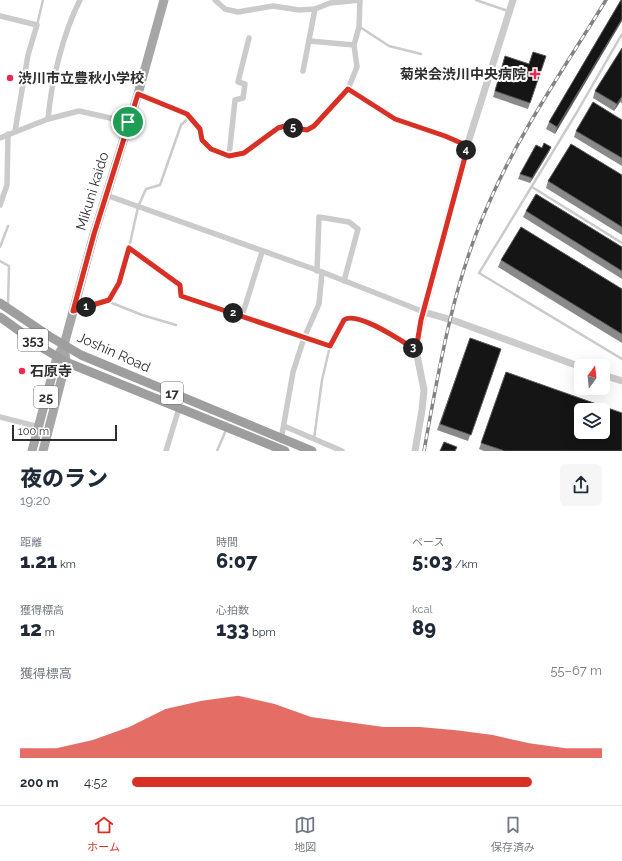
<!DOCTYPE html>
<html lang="ja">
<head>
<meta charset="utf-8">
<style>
	:root { --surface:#fff; --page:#f6f6f7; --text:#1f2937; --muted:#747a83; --line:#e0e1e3; --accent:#d93025 }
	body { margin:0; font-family:Raleway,"Noto Sans JP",sans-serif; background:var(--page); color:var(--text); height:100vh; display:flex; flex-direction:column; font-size:15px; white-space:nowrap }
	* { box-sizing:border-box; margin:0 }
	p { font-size:13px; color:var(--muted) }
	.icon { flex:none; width:22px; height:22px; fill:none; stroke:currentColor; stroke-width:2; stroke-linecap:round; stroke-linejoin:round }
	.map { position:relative; height:451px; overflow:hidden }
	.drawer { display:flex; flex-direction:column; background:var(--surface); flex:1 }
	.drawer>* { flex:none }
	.needle { width:26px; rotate:15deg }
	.controls { position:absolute; left:574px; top:359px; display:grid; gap:8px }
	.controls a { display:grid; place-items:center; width:36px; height:36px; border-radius:6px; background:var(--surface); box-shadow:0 4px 16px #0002; font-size:20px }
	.scale { position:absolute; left:12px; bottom:10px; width:105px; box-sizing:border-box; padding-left:4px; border:2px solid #2e2e2e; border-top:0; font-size:11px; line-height:14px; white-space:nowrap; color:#2e2e2e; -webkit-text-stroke:3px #fff; paint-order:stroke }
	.pin { position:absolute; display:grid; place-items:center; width:34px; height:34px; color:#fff; margin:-17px; border:2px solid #fff; border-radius:50%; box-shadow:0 1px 4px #0007 }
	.km { position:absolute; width:20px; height:20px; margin:-10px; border-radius:50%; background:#222; color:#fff; font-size:11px; line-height:20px; text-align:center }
	.round { display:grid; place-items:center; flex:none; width:42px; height:42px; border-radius:6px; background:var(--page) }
	.summary { display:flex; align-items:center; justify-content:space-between; height:68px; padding:0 20px }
	h1 { font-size:22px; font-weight:800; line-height:30px }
	.metrics { display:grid; grid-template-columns:repeat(3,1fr); gap:6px; height:68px; padding:4px 20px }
	.metrics div { display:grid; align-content:center }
	.metrics b { font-size:20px; font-weight:800 }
	.metrics small { font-size:11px; font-weight:400 }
	.metrics p { font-size:11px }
	.chart { height:112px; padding:8px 20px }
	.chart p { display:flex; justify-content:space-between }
	.chart svg { width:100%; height:72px; margin-top:4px; fill:var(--accent); opacity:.7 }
	ul { padding:0 20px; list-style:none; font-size:13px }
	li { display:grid; grid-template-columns:64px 48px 1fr; align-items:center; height:30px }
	li i { height:10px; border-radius:5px; background:var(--accent) }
	.tab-bar { display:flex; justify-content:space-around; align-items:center; height:56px; border-top:1px solid var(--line); background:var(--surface); font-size:11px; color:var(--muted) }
	.tab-bar a { display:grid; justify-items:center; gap:2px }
	.tab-bar .on { color:var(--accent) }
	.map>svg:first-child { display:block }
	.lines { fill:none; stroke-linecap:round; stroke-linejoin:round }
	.service { stroke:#cbcbcb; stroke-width:2.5 }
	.minor { stroke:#cbcbcb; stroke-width:5.5 }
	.tertiary { stroke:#cbcbcb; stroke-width:7 }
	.primary { stroke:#a6a6a6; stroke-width:9 }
	.trunk { stroke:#9e9e9e; stroke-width:9 }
	.rail-casing { stroke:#838383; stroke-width:3.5 }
	.rail { stroke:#fff; stroke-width:2; stroke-dasharray:6; stroke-linecap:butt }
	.wall { fill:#8a8a8a }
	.shaded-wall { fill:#5b5b5b }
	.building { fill:#151515; stroke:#5b5b5b; fill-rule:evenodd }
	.route-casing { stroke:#fff; stroke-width:8 }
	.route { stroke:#d93025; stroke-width:5 }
	.poi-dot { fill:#ea2b4f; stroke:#fff; stroke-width:1.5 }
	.labels { text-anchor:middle; stroke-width:4; stroke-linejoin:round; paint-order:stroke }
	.shield { fill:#fff; stroke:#6d6d6d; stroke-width:1 }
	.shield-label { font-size:13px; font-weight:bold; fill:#2e2e2e }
	.poi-label { font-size:14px; font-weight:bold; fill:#2e2e2e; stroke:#fff; text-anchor:start }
	.street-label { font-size:14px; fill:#2e2e2e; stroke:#fff }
</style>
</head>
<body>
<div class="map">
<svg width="622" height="451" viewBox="0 0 622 451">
	<rect width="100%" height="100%" fill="#fff"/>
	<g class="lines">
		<g class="service">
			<path d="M476,0l32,11"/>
			<path d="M37,25l6,-25"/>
			<path d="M360,27l29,19 32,8"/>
			<path d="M622,34l-45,78 -98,161 143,86"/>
			<path d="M189,118l-8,7 -21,60 -14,4 -8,18 -9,41 51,37 1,11 149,50"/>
			<path d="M532,187l90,56"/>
			<path d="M0,247l8,-21"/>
			<path d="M0,261l9,5 -1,39"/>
			<path d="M107,301l35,14 34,10"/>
			<path d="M76,310l33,-10 10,-17 10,-35"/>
			<path d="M314,439l8,-59 8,-34 15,-27c12,-9 58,22 71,30"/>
			<path d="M217,451l9,-21"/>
		</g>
		<g class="minor">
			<path d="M0,16l37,9 -9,30 -13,76"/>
			<path d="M309,41l45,4"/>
			<path d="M303,71l12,-62"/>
			<path d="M348,89l47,30 50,17 22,10"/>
			<path d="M138,94l49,20 13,15 1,12 10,8 18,7 15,-3 34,-25 7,-2 22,4 7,-5 34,-36 9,-22 -3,-22 5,-18 1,-27 -30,3 -15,6 -16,1 -26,-4 -35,6 -13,-3 -10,-9"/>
			<path d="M48,119c3,-36 15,-86 32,-119"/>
			<path d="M0,138l48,-19 31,-8 49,11"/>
			<path d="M229,156l6,-56 8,-2 2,-14 -7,-2 11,-44"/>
			<path d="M106,195l216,77 102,40"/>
			<path d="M0,205l7,-20 1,-51"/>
			<path d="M317,271l2,-54 30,5 9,7 -14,52"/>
			<path d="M242,316l20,-64"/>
			<path d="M0,417l39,10"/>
			<path d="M284,426l58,25"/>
			<path d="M281,440l12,-68 11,-34 15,-34 3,-32"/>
			<path d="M166,451l13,-43"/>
		</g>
		<g class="tertiary">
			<path d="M513,0l-46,146 -43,166 31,9 126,46"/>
			<path d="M603,375l19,6"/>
			<path d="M415,451l7,-41 2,-20 -8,-40 1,-9 7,-29"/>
		</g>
		<g class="primary">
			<path d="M32,451l25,-94 7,-12 30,-111 44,-140 26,-94"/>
			<path d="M43,451l23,-89 -2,-17"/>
		</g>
		<g class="trunk">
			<path d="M0,303l49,33 32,19 231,96"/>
			<path d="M0,317l46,33 20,12 219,89"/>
		</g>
		<defs>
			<path id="rail" d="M424,451c15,-83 29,-168 64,-246 31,-72 77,-138 118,-205"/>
		</defs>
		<use href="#rail" class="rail-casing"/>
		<use href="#rail" class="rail"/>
	</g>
	<g class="wall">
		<path d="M621,0l-66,134 -9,-5 3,-7z"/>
		<path d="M622,48v55l-2,-1 -6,9 -21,-13 2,-7z"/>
		<path d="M505,56l24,8 17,-8 -18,53 -35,-12z"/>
		<path d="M622,120v46l-48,-29 2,-6z"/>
		<path d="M551,147l-2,5 -19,31 -12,-4 2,-5 22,-26z"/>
		<path d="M622,175v60l-76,-47 2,-7z"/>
		<path d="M526,211l96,36v32l-99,-62z"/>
		<path d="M501,260l121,29v54l-124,-76z"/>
		<path d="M470,338l31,11 -33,92 -31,-11z"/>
		<path d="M506,372l116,79h-138l-5,-2z"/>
	</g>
	<g class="shaded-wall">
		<path d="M622,19v2l-67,113 2,-7z"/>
		<path d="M622,96l-2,6 -6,9 3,-7z"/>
		<path d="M551,147l-2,5 -19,31 2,-5z"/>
	</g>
	<g class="building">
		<path d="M621,0h1v19l-65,108 -8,-5z"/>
		<path d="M622,48v48l-5,8 -22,-13z"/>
		<path d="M533,52l13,4 -16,47 -35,-12 10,-35 24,8z"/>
		<path d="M593,102l29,18v38l-46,-27z"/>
		<path d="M544,143l7,4 -19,31 -12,-4 16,-29 6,3z"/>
		<path d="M571,144l51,31v52l-74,-46z"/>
		<path d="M536,194l86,53v24l-96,-60z"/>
		<path d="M521,227l101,62v45l-121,-74z"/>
		<path d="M470,338l31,11 -30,86 -31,-11z"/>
		<path d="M506,372l116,41v38h-117l-24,-8zM581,410h22v22h-22z"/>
		<path d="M444,442l13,5 -2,4h-15z"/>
	</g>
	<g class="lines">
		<defs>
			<path id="route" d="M348,89l47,30 50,17 23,10 -47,174 -5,30c-13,-8 -59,-40 -72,-30l-14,26 -149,-50 -1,-11 -51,-37 -10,35 -10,17 -36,11 21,-77 44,-140 49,20 13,15 2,11 9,9 18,7 15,-3 34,-25 7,-2 22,4 7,-4z"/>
		</defs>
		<use href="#route" class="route-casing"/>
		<use href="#route" class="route"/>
	</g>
	<g class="poi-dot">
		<path d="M533 68h4v4h4v4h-4v4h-4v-4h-4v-4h4z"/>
		<circle cx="10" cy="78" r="4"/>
		<circle cx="22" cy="371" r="4"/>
	</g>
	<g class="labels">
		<g class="shield">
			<rect x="18" y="329" width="30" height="22" rx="3"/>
			<rect x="161" y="382" width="22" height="22" rx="3"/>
			<rect x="34" y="386" width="24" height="22" rx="3"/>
		</g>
		<g class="shield-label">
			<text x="33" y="345">353</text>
			<text x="172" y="398">17</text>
			<text x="46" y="402">25</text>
		</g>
		<g class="poi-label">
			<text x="526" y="79" text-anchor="end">菊栄会渋川中央病院</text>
			<text x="18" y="83">渋川市立豊秋小学校</text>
			<text x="30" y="376">石原寺</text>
		</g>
		<g class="street-label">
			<text transform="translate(92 191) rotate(-73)" y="5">Mikuni kaido</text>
			<text transform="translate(114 352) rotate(24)" y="5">Joshin Road</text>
		</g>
	</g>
</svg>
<div class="controls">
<a><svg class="needle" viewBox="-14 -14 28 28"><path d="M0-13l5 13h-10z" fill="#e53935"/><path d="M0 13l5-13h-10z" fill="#747a83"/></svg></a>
<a><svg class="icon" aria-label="layers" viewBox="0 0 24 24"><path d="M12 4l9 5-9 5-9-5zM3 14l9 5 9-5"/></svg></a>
</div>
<div class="scale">100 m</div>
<div class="pin" style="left:128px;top:122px;background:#1e9e55"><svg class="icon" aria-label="arrive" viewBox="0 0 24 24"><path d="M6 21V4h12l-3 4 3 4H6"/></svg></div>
<b class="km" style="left:86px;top:307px">1</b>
<b class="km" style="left:233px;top:313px">2</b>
<b class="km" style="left:413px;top:348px">3</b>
<b class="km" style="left:466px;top:150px">4</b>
<b class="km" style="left:293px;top:128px">5</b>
</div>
<section class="drawer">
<div class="summary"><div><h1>夜のラン</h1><p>19:20</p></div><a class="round"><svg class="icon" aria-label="share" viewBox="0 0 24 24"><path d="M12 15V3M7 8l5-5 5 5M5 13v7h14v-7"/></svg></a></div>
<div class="metrics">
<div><p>距離</p><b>1.21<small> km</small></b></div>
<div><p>時間</p><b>6:07</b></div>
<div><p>ペース</p><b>5:03<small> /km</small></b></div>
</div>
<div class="metrics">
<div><p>獲得標高</p><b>12<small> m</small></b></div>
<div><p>心拍数</p><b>133<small> bpm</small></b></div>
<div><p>kcal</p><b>89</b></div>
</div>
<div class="chart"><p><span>獲得標高</span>55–67 m</p>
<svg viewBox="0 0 160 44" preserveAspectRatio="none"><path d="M0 44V38L10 38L20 33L30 25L40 14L50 9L60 6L70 11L80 19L90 22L100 25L110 25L120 27L130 30L140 35L150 38L160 38V44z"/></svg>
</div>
<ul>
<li><b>200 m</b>4:52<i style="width:85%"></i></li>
</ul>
</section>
<nav class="tab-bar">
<a class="on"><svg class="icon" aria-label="home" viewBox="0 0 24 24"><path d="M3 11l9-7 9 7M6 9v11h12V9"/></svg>ホーム</a>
<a><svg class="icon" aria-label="map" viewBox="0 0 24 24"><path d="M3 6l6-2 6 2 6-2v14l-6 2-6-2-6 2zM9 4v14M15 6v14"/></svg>地図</a>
<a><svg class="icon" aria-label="saved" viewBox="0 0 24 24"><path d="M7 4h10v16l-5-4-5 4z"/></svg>保存済み</a>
</nav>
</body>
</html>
